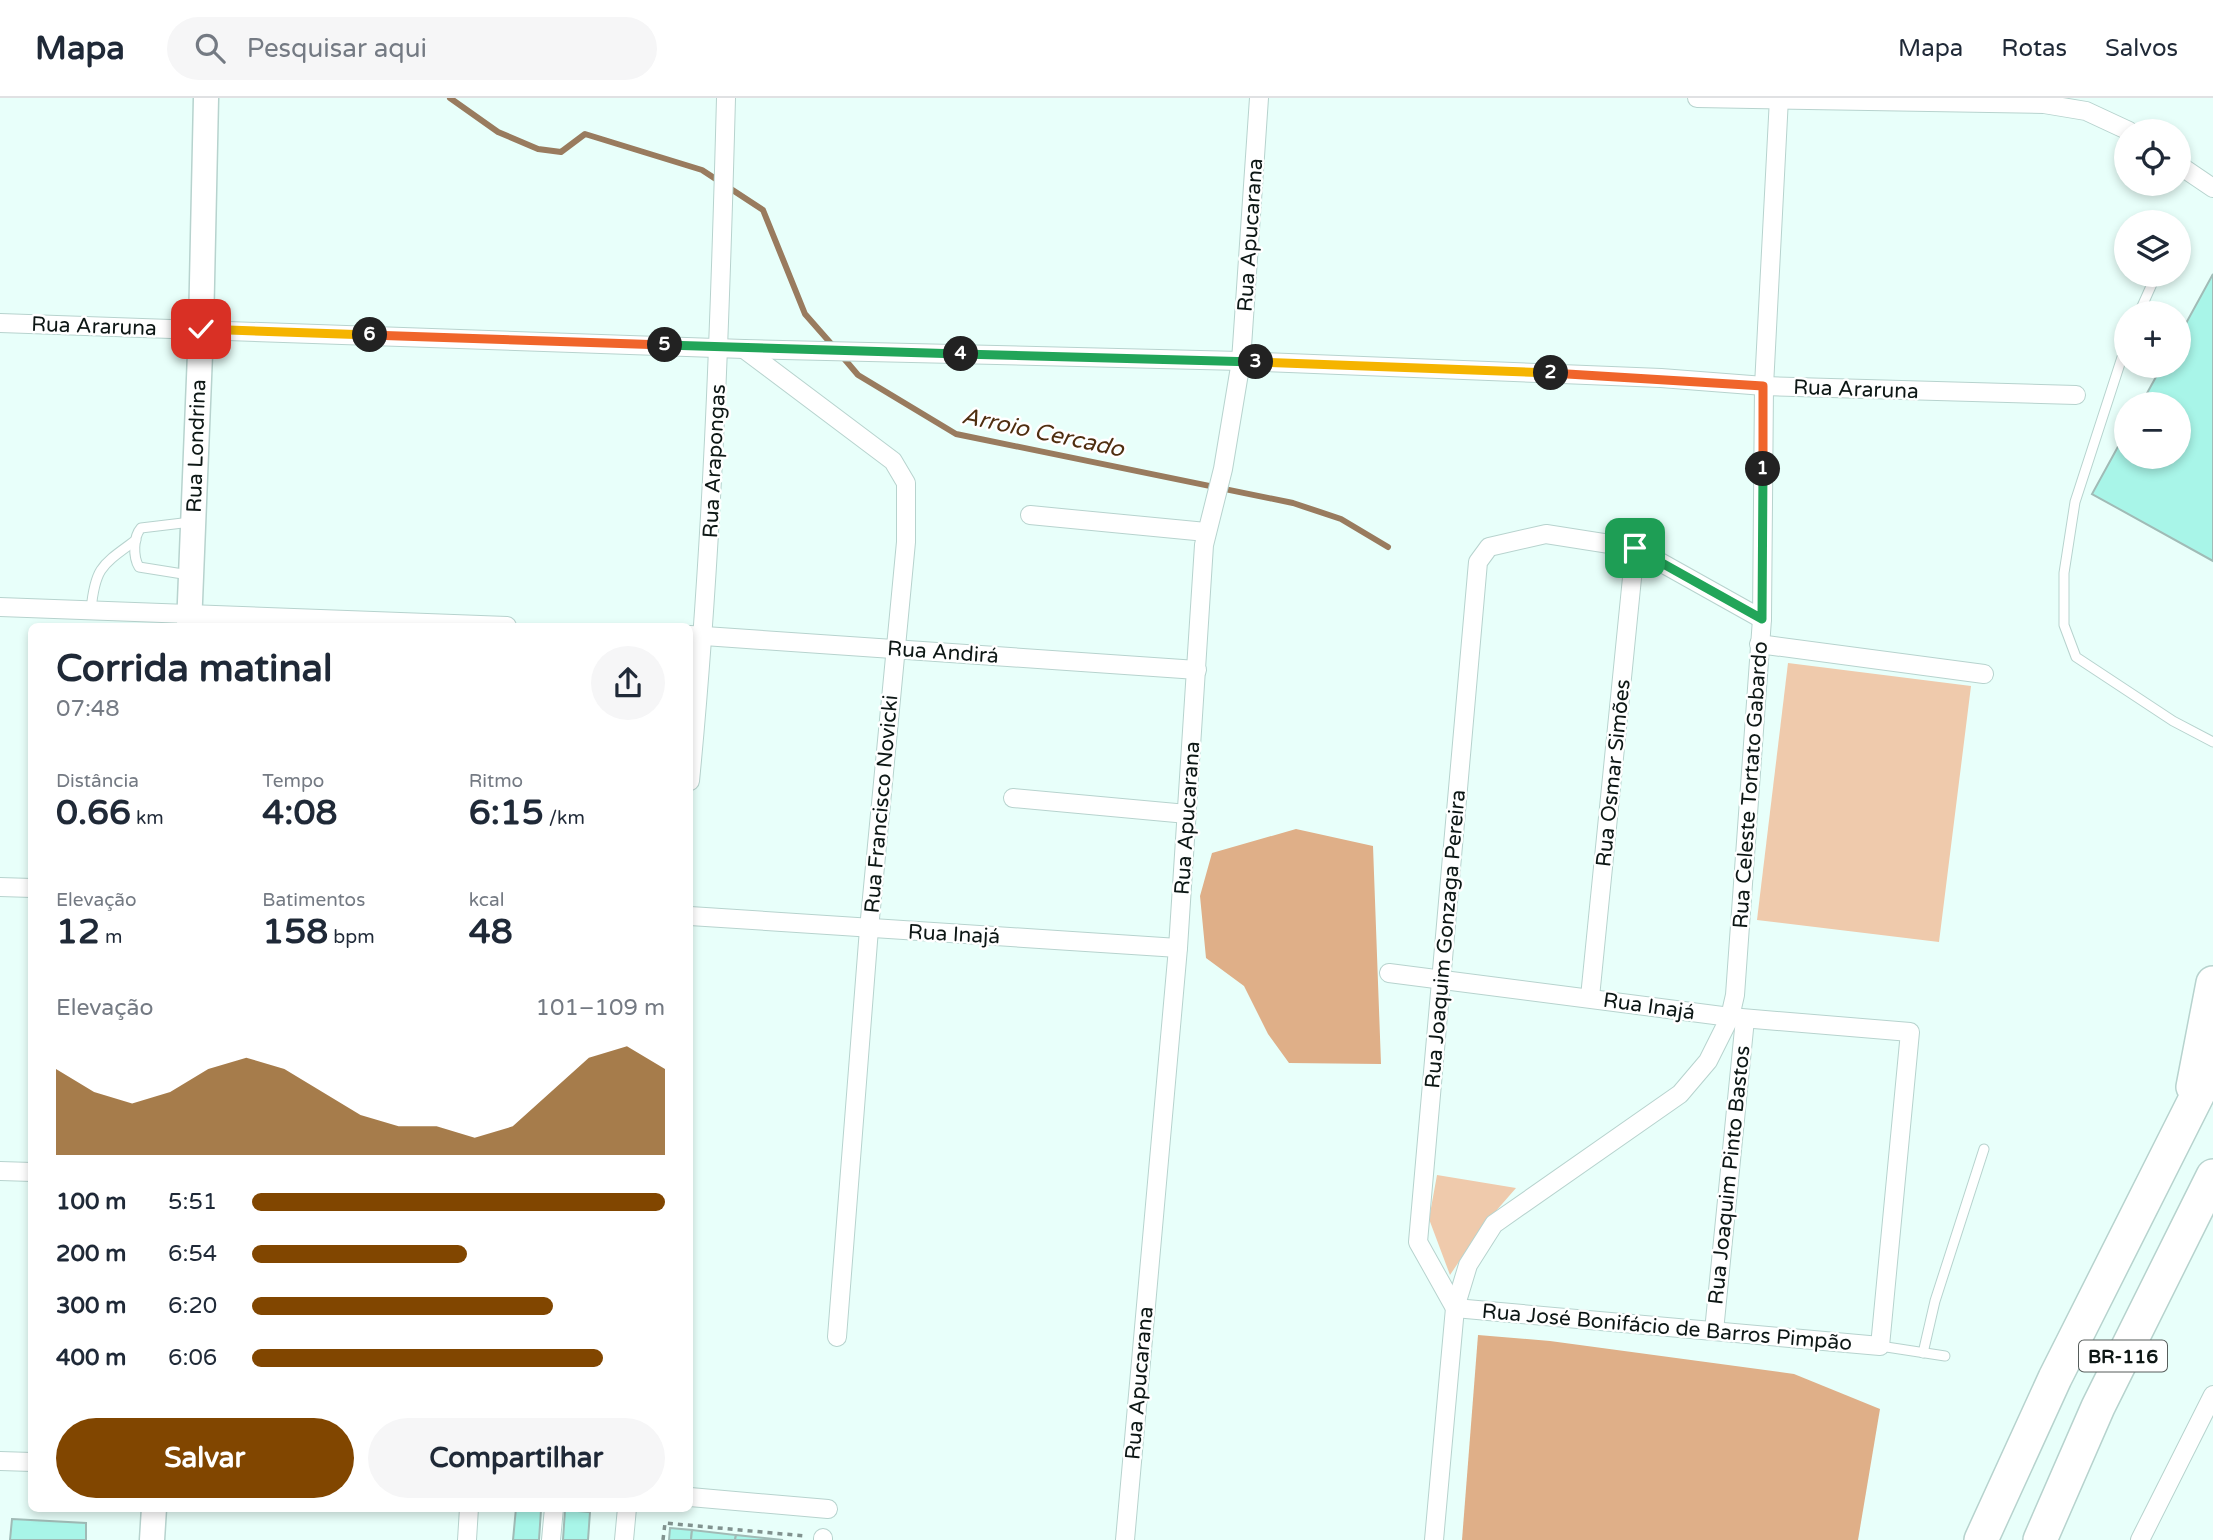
<!DOCTYPE html>
<html lang="pt">
<head>
<meta charset="utf-8">
<style>
	:root { --surface:#fff; --page:#f6f6f7; --text:#1f2937; --muted:#747a83; --line:#e0e1e3; --accent:#814600 }
	body { margin:0; font-family:"Varela Round",sans-serif; background:var(--page); color:var(--text); height:100vh; display:flex; flex-direction:column; font-size:26px; white-space:nowrap }
	* { box-sizing:border-box; margin:0 }
	p { font-size:23px; color:var(--muted) }
	.icon { flex:none; width:38px; height:38px; fill:none; stroke:currentColor; stroke-width:2; stroke-linecap:round; stroke-linejoin:round }
	.map { position:relative; flex:1; overflow:hidden }
	.side { position:absolute; left:28px; top:525px; width:665px; height:889px; display:flex; flex-direction:column; background:var(--surface); border-radius:10px; box-shadow:0 4px 10px #0003 }
	.side>* { flex:none }
	.buttons { position:absolute; left:2114px; top:21px; display:grid; gap:14px }
	.buttons a { display:grid; place-items:center; width:77px; height:77px; border-radius:50%; background:var(--surface); box-shadow:0 4px 10px #0003; font-size:35px }
	.pin { position:absolute; display:grid; place-items:center; width:60px; height:60px; color:#fff; margin:-30px; border-radius:14px; box-shadow:0 4px 10px #0006 }
	.km { position:absolute; width:35px; height:35px; margin:-18px; border-radius:50%; background:#222; color:#fff; font-size:19px; line-height:35px; text-align:center }
	.round { display:grid; place-items:center; flex:none; width:74px; height:74px; border-radius:37px; background:var(--page) }
	.summary { display:flex; align-items:center; justify-content:space-between; height:119px; padding:0 28px }
	h1 { font-size:38px; font-weight:800; line-height:52px }
	.figures { display:grid; grid-template-columns:repeat(3,1fr); gap:10px; height:119px; padding:7px 28px }
	.figures div { display:grid; align-content:center }
	.figures b { font-size:35px; font-weight:800 }
	.figures small { font-size:19px; font-weight:400 }
	.figures p { font-size:19px }
	.chart { height:196px; padding:14px 28px }
	.chart p { display:flex; justify-content:space-between }
	.chart svg { width:100%; height:126px; margin-top:7px; fill:var(--accent); opacity:.7 }
	.cta { display:flex; gap:14px; margin-top:auto; padding:14px 28px }
	.cta a { flex:1; height:80px; border-radius:42px; background:var(--accent); color:#fff; font-size:28px; font-weight:800; line-height:80px; text-align:center }
	.cta a+a { background:var(--page); color:var(--text) }
	ul { padding:0 28px; list-style:none; font-size:23px }
	li { display:grid; grid-template-columns:112px 84px 1fr; align-items:center; height:52px }
	li i { height:18px; border-radius:9px; background:var(--accent) }
	header { display:flex; align-items:center; gap:42px; box-sizing:border-box; height:98px; padding:0 35px; background:var(--surface); border-bottom:2px solid var(--line) }
	header strong { font-size:33px }
	nav { display:flex; gap:38px; margin-inline-start:auto; font-size:24px }
	.search { width:490px; height:63px; background:var(--page); display:flex; align-items:center; gap:18px; box-sizing:border-box; padding:0 24px; border-radius:38px; color:var(--muted); font-size:26px }
	.map>svg:first-child { display:block }
	.green { fill:#efcaac }
	.forest { fill:#dfaf88 }
	.lines { fill:none; stroke-linecap:round; stroke-linejoin:round }
	.stream { stroke:#997b5e; stroke-width:6 }
	.building { fill:#a8f5e8; stroke:#a0bbb6; stroke-width:2 }
	.lane-casing { stroke:#b7d3ce; stroke-width:11 }
	.street-casing { stroke:#b7d3ce; stroke-width:20 }
	.secondary-casing { stroke:#b7d3ce; stroke-width:27 }
	.highway-casing { stroke:#b7d3ce; stroke-width:36 }
	.path { stroke:#81928f; stroke-width:3.5; stroke-dasharray:5 5; stroke-linecap:butt }
	.lane { stroke:#fff; stroke-width:9 }
	.street { stroke:#fff; stroke-width:18 }
	.secondary { stroke:#fff; stroke-width:24 }
	.highway { stroke:#fff; stroke-width:33 }
	.split-1-casing { stroke:#fff; stroke-width:14 }
	.split-2-casing { stroke:#fff; stroke-width:14 }
	.split-3-casing { stroke:#fff; stroke-width:14 }
	.split-4-casing { stroke:#fff; stroke-width:14 }
	.split-5-casing { stroke:#fff; stroke-width:14 }
	.split-6-casing { stroke:#fff; stroke-width:14 }
	.split-7-casing { stroke:#fff; stroke-width:14 }
	.split-1 { stroke:#22a559; stroke-width:9 }
	.split-2 { stroke:#f0652b; stroke-width:9 }
	.split-3 { stroke:#f5b400; stroke-width:9 }
	.split-4 { stroke:#22a559; stroke-width:9 }
	.split-5 { stroke:#22a559; stroke-width:9 }
	.split-6 { stroke:#f0652b; stroke-width:9 }
	.split-7 { stroke:#f5b400; stroke-width:9 }
	.labels { text-anchor:middle; stroke-width:5; stroke-linejoin:round; paint-order:stroke }
	.shield { fill:#fff; stroke:#565d5b; stroke-width:2 }
	.shield-label { font-size:19px; font-weight:bold; fill:#0d1715 }
	.street-label { font-size:21px; fill:#0d1715; stroke:#fff }
	.water-label { font-size:23px; font-style:italic; fill:#4f2e10; stroke:#fff }
</style>
</head>
<body>
<header>
<strong>Mapa</strong>
<div class="search"><svg class="icon" aria-label="search" viewBox="0 0 24 24"><circle cx="10" cy="10" r="6"/><path d="M15 15l6 6"/></svg>Pesquisar aqui</div>
<nav><a>Mapa</a><a>Rotas</a><a>Salvos</a></nav>
</header>
<div class="map">
<svg width="2213" height="1442" viewBox="0 0 2213 1442">
	<rect width="100%" height="100%" fill="#e8fffa"/>
	<g class="green">
		<path d="M1788,565l183,23 -32,256 -182,-22z"/>
		<path d="M1437,1077l79,13 -34,39 -32,48 -21,-56z"/>
	</g>
	<g class="forest">
		<path d="M1296,731l77,17 8,218 -92,-1 -21,-29 -24,-48 -38,-28 -6,-62 12,-43z"/>
		<path d="M1478,1237l72,6 244,33 86,35 -22,131h-396z"/>
	</g>
	<g class="lines">
		<g class="stream">
			<path d="M450,0l48,34 40,17 23,3 24,-18 117,36 61,40 42,104 29,33"/>
			<path d="M841,257l17,20 98,59 337,69 48,16 47,28"/>
		</g>
	</g>
	<g class="building">
		<path d="M2213,176v287l-121,-67 34,-62v25h53v-53h-38l21,-38h17v-30z"/>
		<path d="M516,1410l25,2 -2,30h-26z"/>
		<path d="M565,1412l25,2 -2,28h-25z"/>
		<path d="M12,1421l74,4v17h-76z"/>
		<path d="M670,1430l22,2 -1,10h-22z"/>
		<path d="M692,1432l44,5 -1,5h-44z"/>
		<path d="M736,1437l47,5h-48z"/>
	</g>
	<g class="lines">
		<defs>
			<g id="lane">
				<path d="M2139,215l17,-38"/>
				<path d="M2126,247l-51,157 -11,71v52l12,32 97,64 40,21"/>
				<path d="M189,477l-50,-8c-6,-10 -6,-30 2,-39l50,-6"/>
				<path d="M91,512c4,-43 11,-45 45,-70"/>
				<path d="M1880,1248l65,10"/>
				<path d="M1923,1255l12,-52 49,-152"/>
			</g>
			<g id="street">
				<path d="M1697,0l347,6 42,7 43,20"/>
				<path d="M2179,67l34,23"/>
				<path d="M0,225l744,26 497,12 420,17 103,8 312,9"/>
				<path d="M744,251l149,112 13,22v59l-37,387 -32,408"/>
				<path d="M1030,417l176,17"/>
				<path d="M0,509l507,19"/>
				<path d="M690,537l507,35"/>
				<path d="M1759,546l225,30"/>
				<path d="M690,683c22,-227 30,-455 36,-683"/>
				<path d="M1013,700l174,16"/>
				<path d="M0,789l32,1"/>
				<path d="M690,818l488,32"/>
				<path d="M1389,875l341,44 180,15 -30,314 -425,-38"/>
				<path d="M1590,899l45,-449"/>
				<path d="M0,1073l32,1"/>
				<path d="M1455,1210l-37,-66 60,-680 11,-15 57,-13 89,14 127,71"/>
				<path d="M1714,1233l31,-312"/>
				<path d="M0,1363l32,1"/>
				<path d="M690,1399l138,12"/>
				<path d="M467,1442l2,-32"/>
				<path d="M551,1442l3,-32"/>
				<path d="M624,1442l3,-32"/>
				<path d="M823,1442v-2"/>
				<path d="M1125,1442l53,-592 26,-403 19,-76 18,-108 18,-263"/>
				<path d="M1434,1442l21,-232 13,-43 26,-41 186,-130 28,-33 22,-44 5,-22 27,-376 2,-233 15,-288"/>
				<path d="M2140,1442l73,-145"/>
			</g>
			<g id="secondary">
				<path d="M189,528l12,-297 5,-231"/>
				<path d="M152,1442l2,-32"/>
			</g>
			<g id="highway">
				<path d="M2193,989l20,-104"/>
				<path d="M1981,1442l74,-162 158,-314"/>
				<path d="M2040,1442l58,-133 115,-231"/>
			</g>
		</defs>
		<use href="#lane" class="lane-casing"/>
		<use href="#street" class="street-casing"/>
		<use href="#secondary" class="secondary-casing"/>
		<use href="#highway" class="highway-casing"/>
		<path class="path" d="M663,1442l2,-17 140,13"/>
		<use href="#lane" class="lane"/>
		<use href="#street" class="street"/>
		<use href="#secondary" class="secondary"/>
		<use href="#highway" class="highway"/>
	</g>
	<g class="lines">
		<defs>
			<path id="split-1" d="M1635,450l127,71 1,-150"/>
			<path id="split-2" d="M1551,275l212,13v83"/>
			<path id="split-3" d="M1256,264l295,11"/>
			<path id="split-4" d="M961,256l295,8"/>
			<path id="split-5" d="M665,247l296,9"/>
			<path id="split-6" d="M370,237l295,10"/>
			<path id="split-7" d="M201,231l169,6"/>
		</defs>
		<use href="#split-1" class="split-1-casing"/>
		<use href="#split-2" class="split-2-casing"/>
		<use href="#split-3" class="split-3-casing"/>
		<use href="#split-4" class="split-4-casing"/>
		<use href="#split-5" class="split-5-casing"/>
		<use href="#split-6" class="split-6-casing"/>
		<use href="#split-7" class="split-7-casing"/>
		<use href="#split-1" class="split-1"/>
		<use href="#split-2" class="split-2"/>
		<use href="#split-3" class="split-3"/>
		<use href="#split-4" class="split-4"/>
		<use href="#split-5" class="split-5"/>
		<use href="#split-6" class="split-6"/>
		<use href="#split-7" class="split-7"/>
	</g>
	<g class="labels">
		<rect class="shield" x="2079" y="1242.5" width="88" height="31" rx="5"/>
		<g class="shield-label">
			<text x="2123" y="1265">BR-116</text>
		</g>
		<g class="street-label">
			<text transform="translate(1250 137) rotate(-86)" y="7">Rua Apucarana</text>
			<text transform="translate(94 228) rotate(2)" y="7">Rua Araruna</text>
			<text transform="translate(1856 291) rotate(2)" y="7">Rua Araruna</text>
			<text transform="translate(196 348) rotate(-88)" y="7">Rua Londrina</text>
			<text transform="translate(714 363) rotate(-87)" y="7">Rua Arapongas</text>
			<text transform="translate(943 554) rotate(4)" y="7">Rua Andirá</text>
			<text transform="translate(1613 675) rotate(-84)" y="7">Rua Osmar Simões</text>
			<text transform="translate(1750 687) rotate(-86)" y="7">Rua Celeste Tortato Gabardo</text>
			<text transform="translate(881 706) rotate(-85)" y="7">Rua Francisco Novicki</text>
			<text transform="translate(1187 720) rotate(-86)" y="7">Rua Apucarana</text>
			<text transform="translate(954 836) rotate(3)" y="7">Rua Inajá</text>
			<text transform="translate(1445 841) rotate(-85)" y="7">Rua Joaquim Gonzaga Pereira</text>
			<text transform="translate(1649 908) rotate(8)" y="7">Rua Inajá</text>
			<text transform="translate(1729 1077) rotate(-84)" y="7">Rua Joaquim Pinto Bastos</text>
			<text transform="translate(1667 1229) rotate(5)" y="7">Rua José Bonifácio de Barros Pimpão</text>
			<text transform="translate(1139 1285) rotate(-85)" y="7">Rua Apucarana</text>
		</g>
		<g class="water-label">
			<text transform="translate(1043 334) rotate(12)" y="8">Arroio Cercado</text>
		</g>
	</g>
</svg>
<div class="buttons">
<a><svg class="icon" aria-label="locate" viewBox="0 0 24 24"><circle cx="12" cy="12" r="6"/><path d="M12 2v4M12 18v4M2 12h4M18 12h4"/></svg></a>
<a><svg class="icon" aria-label="layers" viewBox="0 0 24 24"><path d="M12 4l9 5-9 5-9-5zM3 14l9 5 9-5"/></svg></a>
<a>+</a>
<a>−</a>
</div>
<div class="pin" style="left:1635px;top:450px;background:#1e9e55"><svg class="icon" aria-label="arrive" viewBox="0 0 24 24"><path d="M6 21V4h12l-3 4 3 4H6"/></svg></div>
<div class="pin" style="left:201px;top:231px;background:#d93025"><svg class="icon" aria-label="check" viewBox="0 0 24 24"><path d="M5 12l5 5 9-10"/></svg></div>
<b class="km" style="left:1763px;top:371px">1</b>
<b class="km" style="left:1551px;top:275px">2</b>
<b class="km" style="left:1256px;top:264px">3</b>
<b class="km" style="left:961px;top:256px">4</b>
<b class="km" style="left:665px;top:247px">5</b>
<b class="km" style="left:370px;top:237px">6</b>
<section class="side">
<div class="summary"><div><h1>Corrida matinal</h1><p>07:48</p></div><a class="round"><svg class="icon" aria-label="share" viewBox="0 0 24 24"><path d="M12 15V3M7 8l5-5 5 5M5 13v7h14v-7"/></svg></a></div>
<div class="figures">
<div><p>Distância</p><b>0.66<small> km</small></b></div>
<div><p>Tempo</p><b>4:08</b></div>
<div><p>Ritmo</p><b>6:15<small> /km</small></b></div>
</div>
<div class="figures">
<div><p>Elevação</p><b>12<small> m</small></b></div>
<div><p>Batimentos</p><b>158<small> bpm</small></b></div>
<div><p>kcal</p><b>48</b></div>
</div>
<div class="chart"><p><span>Elevação</span>101–109 m</p>
<svg viewBox="0 0 160 44" preserveAspectRatio="none"><path d="M0 44V14L10 22L20 26L30 22L40 14L50 10L60 14L70 22L80 30L90 34L100 34L110 38L120 34L130 22L140 10L150 6L160 14V44z"/></svg>
</div>
<ul>
<li><b>100 m</b>5:51<i style="width:100%"></i></li>
<li><b>200 m</b>6:54<i style="width:52%"></i></li>
<li><b>300 m</b>6:20<i style="width:73%"></i></li>
<li><b>400 m</b>6:06<i style="width:85%"></i></li>
</ul>
<div class="cta"><a>Salvar</a><a>Compartilhar</a></div>
</section>
</div>
</body>
</html>
